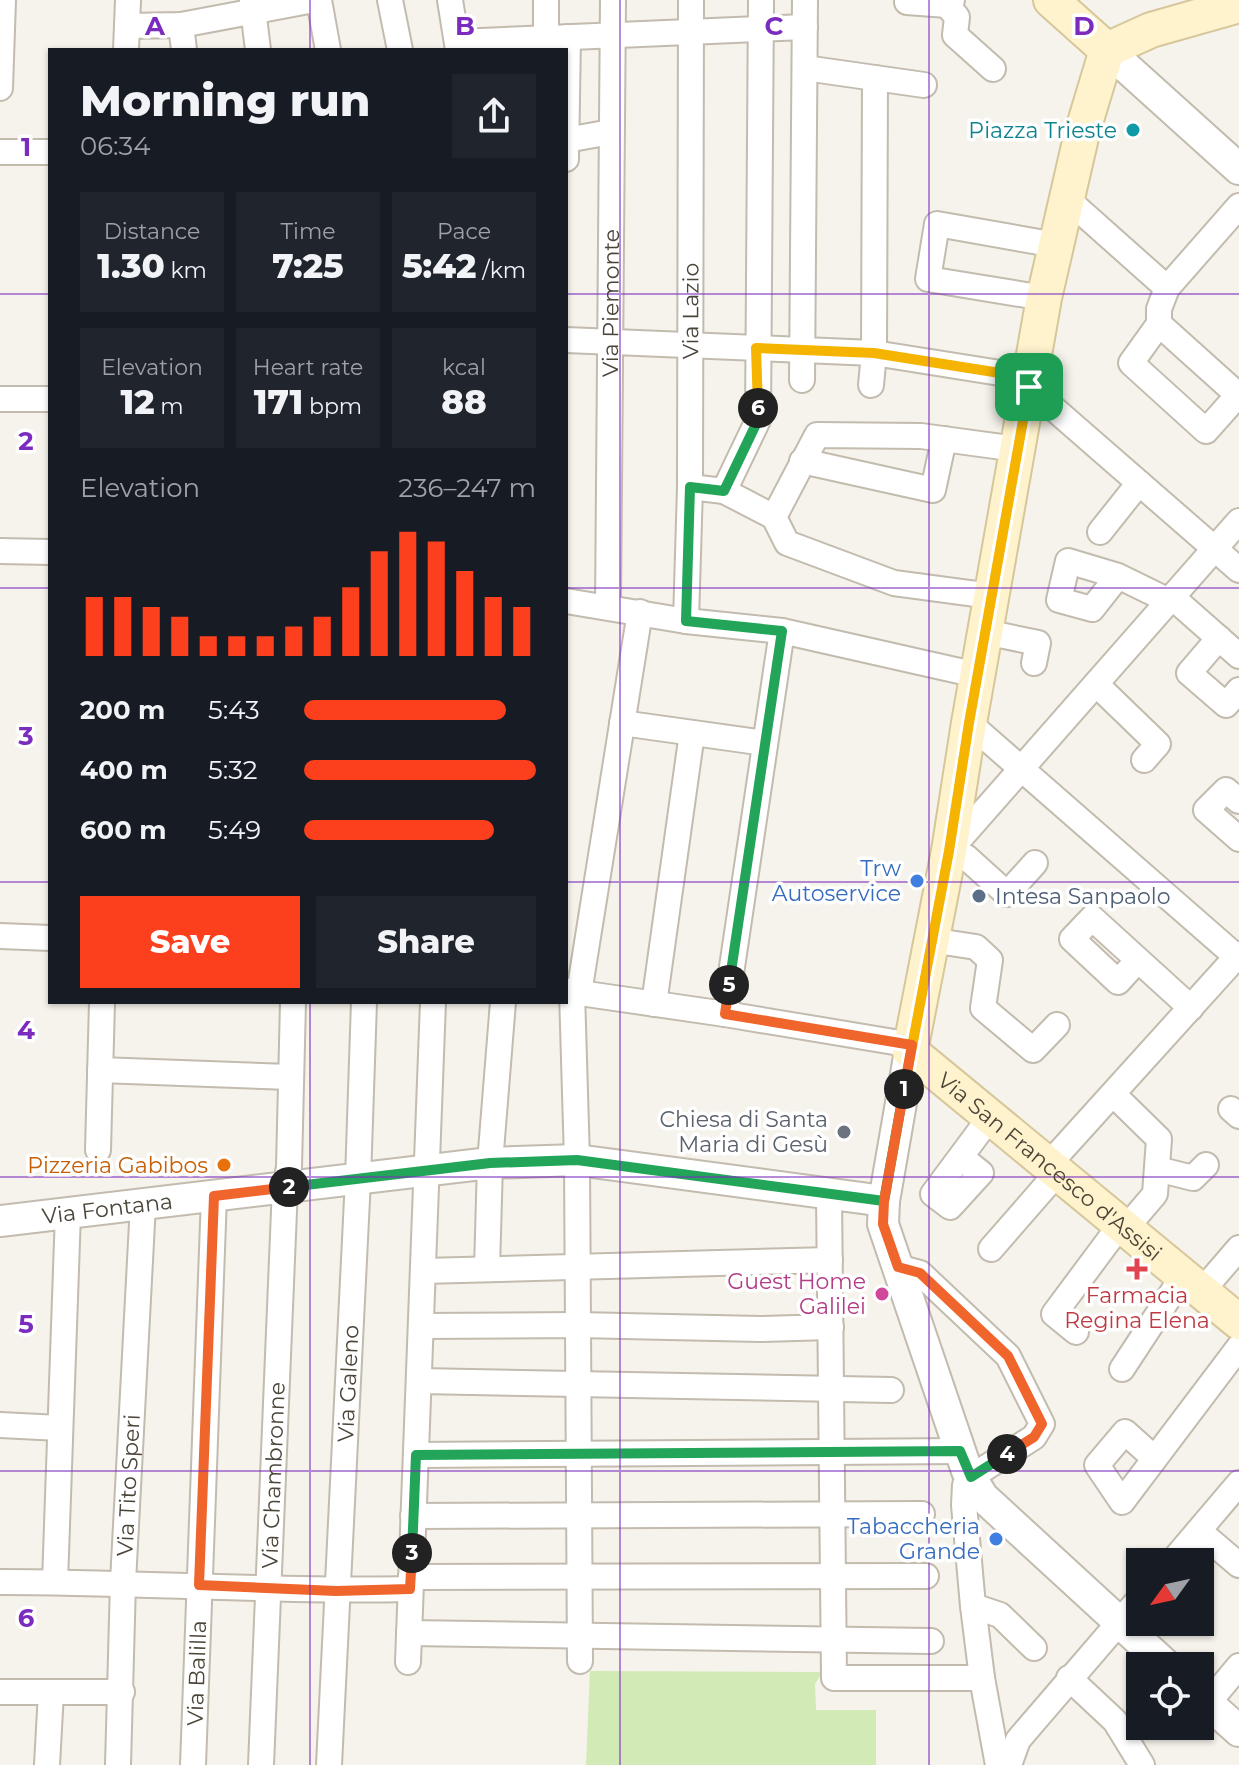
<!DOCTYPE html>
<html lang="en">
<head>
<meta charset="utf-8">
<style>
	:root { --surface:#171b24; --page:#20242c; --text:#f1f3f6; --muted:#9ea1a6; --accent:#fc3f1d }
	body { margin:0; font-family:Montserrat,sans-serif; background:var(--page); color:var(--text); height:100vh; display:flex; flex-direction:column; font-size:30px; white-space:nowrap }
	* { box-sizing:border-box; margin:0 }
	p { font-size:26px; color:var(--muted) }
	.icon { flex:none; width:44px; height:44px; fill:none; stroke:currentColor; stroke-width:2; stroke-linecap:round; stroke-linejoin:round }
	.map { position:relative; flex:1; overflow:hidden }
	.details { position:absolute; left:48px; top:48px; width:520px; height:956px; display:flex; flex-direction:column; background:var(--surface); border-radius:0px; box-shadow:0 2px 6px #0004 }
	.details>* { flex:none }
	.needle { width:52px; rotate:237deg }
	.fabs { position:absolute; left:1126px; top:1548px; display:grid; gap:16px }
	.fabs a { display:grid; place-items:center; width:88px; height:88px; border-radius:0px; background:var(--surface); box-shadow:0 2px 6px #0004; font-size:40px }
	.pin { position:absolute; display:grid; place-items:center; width:68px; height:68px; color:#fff; margin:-34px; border-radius:16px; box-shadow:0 4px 12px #0006 }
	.km { position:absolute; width:40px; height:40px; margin:-20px; border-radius:50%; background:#222; color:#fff; font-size:22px; line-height:40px; text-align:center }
	.round { display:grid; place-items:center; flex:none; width:84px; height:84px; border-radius:0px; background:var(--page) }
	.overview { display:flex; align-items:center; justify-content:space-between; height:136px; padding:0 32px }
	h1 { font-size:44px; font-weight:800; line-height:60px }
	.stats { display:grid; grid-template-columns:repeat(3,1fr); gap:12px; height:136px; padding:8px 32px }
	.stats div { display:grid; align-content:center; border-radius:0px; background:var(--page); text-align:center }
	.stats b { font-size:34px; font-weight:800 }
	.stats small { font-size:22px; font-weight:400 }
	.stats p { font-size:22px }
	.chart { height:224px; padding:16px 32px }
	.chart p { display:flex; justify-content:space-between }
	.chart svg { width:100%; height:144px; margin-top:8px; stroke:var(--accent); stroke-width:6 }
	.cta { display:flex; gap:16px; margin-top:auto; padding:16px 32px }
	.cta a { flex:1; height:92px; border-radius:0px; background:var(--accent); color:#fff; font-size:32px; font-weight:800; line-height:92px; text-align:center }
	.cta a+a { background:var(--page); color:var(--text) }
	ul { padding:0 32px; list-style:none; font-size:26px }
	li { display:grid; grid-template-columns:128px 96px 1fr; align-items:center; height:60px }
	li i { height:20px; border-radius:10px; background:var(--accent) }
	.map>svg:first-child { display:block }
	.green { fill:#d2eab5 }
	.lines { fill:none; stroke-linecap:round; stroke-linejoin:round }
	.minor-casing { stroke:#c2bbae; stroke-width:28 }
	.tertiary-casing { stroke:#c2bbae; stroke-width:34 }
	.secondary-casing { stroke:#d6c79b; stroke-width:38 }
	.minor { stroke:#fff; stroke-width:24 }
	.tertiary { stroke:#fff; stroke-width:30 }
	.secondary { stroke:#fff3cd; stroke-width:34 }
	.split-1-casing { stroke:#fff; stroke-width:16 }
	.split-2-casing { stroke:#fff; stroke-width:16 }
	.split-3-casing { stroke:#fff; stroke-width:16 }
	.split-4-casing { stroke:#fff; stroke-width:16 }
	.split-5-casing { stroke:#fff; stroke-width:16 }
	.split-6-casing { stroke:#fff; stroke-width:16 }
	.split-7-casing { stroke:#fff; stroke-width:16 }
	.split-1 { stroke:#f5b400; stroke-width:10 }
	.split-2 { stroke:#22a559; stroke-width:10 }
	.split-3 { stroke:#f0652b; stroke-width:10 }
	.split-4 { stroke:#22a559; stroke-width:10 }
	.split-5 { stroke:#f0652b; stroke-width:10 }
	.split-6 { stroke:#22a559; stroke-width:10 }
	.split-7 { stroke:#f5b400; stroke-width:10 }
	.grid { fill:none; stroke:#7b2cbf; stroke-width:2; stroke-opacity:0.55 }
	.culture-dot { fill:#0f9aa8; stroke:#fff; stroke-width:3 }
	.shop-dot { fill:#3f7fe0; stroke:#fff; stroke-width:3 }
	.service-dot { fill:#5c6f8a; stroke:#fff; stroke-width:3 }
	.worship-dot { fill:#6b7280; stroke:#fff; stroke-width:3 }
	.food-dot { fill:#e8710a; stroke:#fff; stroke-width:3 }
	.health-dot { fill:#e0444e; stroke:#fff; stroke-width:3 }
	.hotel-dot { fill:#d1479c; stroke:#fff; stroke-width:3 }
	.labels { text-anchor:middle; stroke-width:7; stroke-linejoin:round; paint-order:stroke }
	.culture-label { font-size:22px; fill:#0d838f; stroke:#fff; text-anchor:end }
	.street-label { font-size:22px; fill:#4b4439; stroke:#fff }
	.shop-label { font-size:22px; fill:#366cbe; stroke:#fff; text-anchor:end }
	.service-label { font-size:22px; fill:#4e5e75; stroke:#fff; text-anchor:start }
	.worship-label { font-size:22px; fill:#5b616d; stroke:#fff; text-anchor:end }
	.food-label { font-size:22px; fill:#c56008; stroke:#fff; text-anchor:end }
	.hotel-label { font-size:22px; fill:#b23c85; stroke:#fff; text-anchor:end }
	.health-label { font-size:22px; fill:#be3a42; stroke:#fff }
	.grid-label { font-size:26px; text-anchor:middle; font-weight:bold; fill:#7b2cbf; stroke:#fff; stroke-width:7; stroke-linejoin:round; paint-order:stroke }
</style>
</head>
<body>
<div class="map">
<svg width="1239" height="1765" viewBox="0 0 1239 1765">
	<rect width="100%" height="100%" fill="#f6f3ec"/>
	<path class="green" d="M590,1671l233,1 -8,12 1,26h60v55h-290z"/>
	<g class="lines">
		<defs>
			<g id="minor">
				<path d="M252,0l6,50"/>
				<path d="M319,0l9,50"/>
				<path d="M390,0l10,50"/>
				<path d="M450,0l8,50"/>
				<path d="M909,0l-2,2 40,3"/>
				<path d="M952,0l-5,5 10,12 -2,18 38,34"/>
				<path d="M181,25l3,25"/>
				<path d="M127,26l54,-1 133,-25"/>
				<path d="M457,42l348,-15"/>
				<path d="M126,50l2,-50"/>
				<path d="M546,50v-50"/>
				<path d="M805,68l119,17"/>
				<path d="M0,88l3,-88"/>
				<path d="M566,140l45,-8"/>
				<path d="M0,152h50"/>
				<path d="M566,159l2,-122"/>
				<path d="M1067,199l100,89"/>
				<path d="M1044,298l-116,-19 9,-55 119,21"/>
				<path d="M1159,324l-28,39 75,68 32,-36 -79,-71v-15l8,-21 72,-82"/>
				<path d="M566,340l308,13 157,25"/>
				<path d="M802,380l3,-380"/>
				<path d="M871,385l3,-32 1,-275"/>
				<path d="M1029,387l210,183"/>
				<path d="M0,399h50"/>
				<path d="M802,461l131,29 11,-51"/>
				<path d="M690,487l34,4 34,-71 3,-420"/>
				<path d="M724,491l50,26 13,26 107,40 97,13"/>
				<path d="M774,517l43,-82 104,1 96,13"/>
				<path d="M1100,532l39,-49"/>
				<path d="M0,551l50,1"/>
				<path d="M1118,576l-26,33 -33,-9 9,-39 50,15 51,25"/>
				<path d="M1172,597l67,59"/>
				<path d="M566,601l120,20 96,10 195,44"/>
				<path id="s1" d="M608,607l5,-607"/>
				<path id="s2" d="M686,621l4,-134 1,-487"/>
				<path d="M985,632l53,11 -4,20"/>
				<path d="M1219,638l-30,35 37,32 13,-15"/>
				<path d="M1096,684l62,60 -14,16"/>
				<path d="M622,723l143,20"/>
				<path d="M969,723l270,236"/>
				<path d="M1239,801l-13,-11 -20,20 33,29"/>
				<path d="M1035,863l-28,31 -41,-37 -17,-6 290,-330"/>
				<path d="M0,936l50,2"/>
				<path d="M930,940l46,7 14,13 -7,48 50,42 24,-25"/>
				<path d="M1138,960l-20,22 -46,-43 20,-21 99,90"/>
				<path d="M566,991l159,23 187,31"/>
				<path d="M572,992l5,168 3,501"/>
				<path d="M579,993l61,-381"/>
				<path d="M654,1004l38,-271"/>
				<path d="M725,1014l57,-383"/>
				<path d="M100,1070l190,7"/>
				<path d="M1113,1094l46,45 -4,55 -29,34"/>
				<path d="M1231,1109l8,7"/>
				<path d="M98,1150l4,-148"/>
				<path d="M961,1157l20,16 -31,34 -17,-13 58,-78"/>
				<path d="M1049,1164l190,-210"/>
				<path d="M1157,1169l36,9 13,-13"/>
				<path d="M829,1194l5,484h148"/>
				<path d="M991,1249l67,-77"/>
				<path d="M898,1267l22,6 88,83 34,68 -8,13 -63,40 -6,8 -1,20 9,101 9,72 16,87"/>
				<path d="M487,1269l3,-106 13,-161"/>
				<path d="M423,1271l407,-11"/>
				<path d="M1202,1291l37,-43"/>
				<path d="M421,1326l157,-1 182,4 71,-2"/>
				<path d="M1076,1332l-22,-18 67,-90"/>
				<path d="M1122,1369l61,-93"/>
				<path d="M419,1381l472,9"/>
				<path d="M0,1425l60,3"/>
				<path d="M416,1455l544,-4"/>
				<path d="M1154,1458l-29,-26 -28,33 25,37 117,-155"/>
				<path d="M413,1516l509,-2"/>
				<path d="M1199,1531l40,34"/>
				<path d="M1172,1562l67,-79"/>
				<path d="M411,1577l515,-1"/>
				<path d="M0,1582c137,0 274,10 410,7"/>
				<path d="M55,1582l13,-369"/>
				<path d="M973,1606l27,9 34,33"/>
				<path d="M409,1633l522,8"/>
				<path d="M408,1662l25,-660"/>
				<path d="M1069,1678l46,43 27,44"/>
				<path d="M0,1692h122"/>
				<path d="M1208,1703l31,-37"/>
				<path d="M47,1765l4,-73"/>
				<path id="s3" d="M118,1765l5,-183 20,-378"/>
				<path id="s4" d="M193,1765l21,-569"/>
				<path id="s5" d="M261,1765l24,-578 4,-20 4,-165"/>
				<path id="s6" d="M329,1765l29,-586 6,-177"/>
				<path d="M1009,1765l9,-25 122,-142"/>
			</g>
			<g id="tertiary">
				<path d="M1107,50l132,119"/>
				<path d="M910,1051l-26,150 -1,23 84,247 16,26 184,169"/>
				<path id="s7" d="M0,1221l490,-58 87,-3 307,41"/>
				<path d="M1200,1696l39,35"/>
			</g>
			<g id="secondary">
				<path d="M1051,0l56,50"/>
				<path id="s8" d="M1239,5l-88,25 -44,20 -25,83 -38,165 -75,425 -20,128 -39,200 329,271"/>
			</g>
		</defs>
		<use href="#minor" class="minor-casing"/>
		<use href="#tertiary" class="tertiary-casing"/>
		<use href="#secondary" class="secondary-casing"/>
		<use href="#minor" class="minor"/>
		<use href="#tertiary" class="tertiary"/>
		<use href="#secondary" class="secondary"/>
	</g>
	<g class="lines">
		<defs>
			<path id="split-1" d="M904,1089l45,-238 20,-128 60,-336"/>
			<path id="split-2" d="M289,1187l201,-24 87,-3 307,41 20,-112"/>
			<path id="split-3" d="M289,1187l-75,9 -15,389 137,6 74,-2 2,-36"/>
			<path id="split-4" d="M412,1553l4,-98 544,-4 11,26 36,-23"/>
			<path id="split-5" d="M729,985l-4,29 187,31 -28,156 -1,23 15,43 22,6 88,83 34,68 -8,13 -27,17"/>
			<path id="split-6" d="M729,985l53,-354 -96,-10 4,-134 34,4 34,-71v-12"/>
			<path id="split-7" d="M758,408l-2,-60 118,5 157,25 -2,9"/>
		</defs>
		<use href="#split-1" class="split-1-casing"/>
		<use href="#split-2" class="split-2-casing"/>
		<use href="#split-3" class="split-3-casing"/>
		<use href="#split-4" class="split-4-casing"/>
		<use href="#split-5" class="split-5-casing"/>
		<use href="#split-6" class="split-6-casing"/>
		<use href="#split-7" class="split-7-casing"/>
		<use href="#split-1" class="split-1"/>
		<use href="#split-2" class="split-2"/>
		<use href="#split-3" class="split-3"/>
		<use href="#split-4" class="split-4"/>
		<use href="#split-5" class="split-5"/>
		<use href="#split-6" class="split-6"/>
		<use href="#split-7" class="split-7"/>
	</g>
	<path class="grid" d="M310,0v50M620,0v1765M929,0v1765M0,294h50M566,294h673M0,588h50M566,588h673M0,882h50M566,882h673M310,1002v763M0,1177h1239M0,1471h1239"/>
	<circle class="culture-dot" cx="1133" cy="130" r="8"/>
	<g class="shop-dot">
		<circle cx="917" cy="881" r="8"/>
		<circle cx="996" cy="1539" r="8"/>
	</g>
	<circle class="service-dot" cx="979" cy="896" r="8"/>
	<circle class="worship-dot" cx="844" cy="1132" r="8"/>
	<circle class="food-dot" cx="224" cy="1165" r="8"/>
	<path class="health-dot" d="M1133 1257h8v8h8v8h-8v8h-8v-8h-8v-8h8z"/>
	<circle class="hotel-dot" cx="882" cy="1294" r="8"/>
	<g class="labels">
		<g class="culture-label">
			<text x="1117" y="138">Piazza Trieste</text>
		</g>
		<g class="street-label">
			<text dy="8" stroke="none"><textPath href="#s1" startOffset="304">Via Piemonte</textPath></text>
			<text dy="8" stroke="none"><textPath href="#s2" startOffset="310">Via Lazio</textPath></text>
			<text dy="8" stroke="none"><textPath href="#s8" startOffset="1342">Via San Francesco d'Assisi</textPath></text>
			<text dy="8" stroke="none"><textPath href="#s7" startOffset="108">Via Fontana</textPath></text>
			<text dy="8" stroke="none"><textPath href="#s6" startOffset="382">Via Galeno</textPath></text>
			<text dy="8" stroke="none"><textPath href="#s5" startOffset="290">Via Chambronne</textPath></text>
			<text dy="8" stroke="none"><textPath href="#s3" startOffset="280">Via Tito Speri</textPath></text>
			<text dy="8" stroke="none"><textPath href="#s4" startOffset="92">Via Balilla</textPath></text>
		</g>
		<g class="shop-label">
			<text x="901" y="876">Trw<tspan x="901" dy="25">Autoservice</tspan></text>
			<text x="980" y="1534">Tabaccheria<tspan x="980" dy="25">Grande</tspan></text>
		</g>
		<g class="service-label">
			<text x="995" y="904">Intesa Sanpaolo</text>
		</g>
		<g class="worship-label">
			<text x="828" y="1127">Chiesa di Santa<tspan x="828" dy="25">Maria di Gesù</tspan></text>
		</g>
		<g class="food-label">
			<text x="208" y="1173">Pizzeria Gabibos</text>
		</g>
		<g class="hotel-label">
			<text x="866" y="1289">Guest Home<tspan x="866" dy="25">Galilei</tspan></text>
		</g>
		<g class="health-label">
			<text x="1137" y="1303">Farmacia<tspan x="1137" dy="25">Regina Elena</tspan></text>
		</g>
	</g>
	<g class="grid-label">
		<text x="155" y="35">A</text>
		<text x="465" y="35">B</text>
		<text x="774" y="35">C</text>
		<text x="1084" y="35">D</text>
		<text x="26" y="156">1</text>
		<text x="26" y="450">2</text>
		<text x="26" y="745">3</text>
		<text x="26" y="1039">4</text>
		<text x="26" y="1333">5</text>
		<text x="26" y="1627">6</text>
	</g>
</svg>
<div class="fabs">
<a><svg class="needle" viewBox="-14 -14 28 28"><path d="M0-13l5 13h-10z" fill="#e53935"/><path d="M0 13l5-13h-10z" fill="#9ea1a6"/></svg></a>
<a><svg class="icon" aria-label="locate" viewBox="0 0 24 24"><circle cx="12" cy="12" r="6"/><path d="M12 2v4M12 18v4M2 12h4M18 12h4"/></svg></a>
</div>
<div class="pin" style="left:1029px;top:387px;background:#1e9e55"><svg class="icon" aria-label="arrive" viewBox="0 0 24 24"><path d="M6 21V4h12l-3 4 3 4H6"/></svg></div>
<b class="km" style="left:904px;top:1089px">1</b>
<b class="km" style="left:289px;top:1187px">2</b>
<b class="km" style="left:412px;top:1553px">3</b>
<b class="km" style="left:1007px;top:1454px">4</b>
<b class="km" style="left:729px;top:985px">5</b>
<b class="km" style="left:758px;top:408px">6</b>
<section class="details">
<div class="overview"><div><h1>Morning run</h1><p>06:34</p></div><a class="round"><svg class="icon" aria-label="share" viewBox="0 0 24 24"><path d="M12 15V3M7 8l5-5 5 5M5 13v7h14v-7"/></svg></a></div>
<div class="stats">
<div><p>Distance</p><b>1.30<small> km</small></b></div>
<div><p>Time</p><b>7:25</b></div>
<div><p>Pace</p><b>5:42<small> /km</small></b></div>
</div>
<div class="stats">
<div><p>Elevation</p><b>12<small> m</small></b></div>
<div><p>Heart rate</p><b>171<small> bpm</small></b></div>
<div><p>kcal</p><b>88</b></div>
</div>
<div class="chart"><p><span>Elevation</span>236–247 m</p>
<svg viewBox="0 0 160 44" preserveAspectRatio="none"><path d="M5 44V26M15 44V26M25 44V29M35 44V32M45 44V38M55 44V38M65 44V38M75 44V35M85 44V32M95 44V23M105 44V12M115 44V6M125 44V9M135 44V18M145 44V26M155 44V29"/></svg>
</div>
<ul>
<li><b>200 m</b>5:43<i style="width:87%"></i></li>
<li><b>400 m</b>5:32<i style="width:100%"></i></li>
<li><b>600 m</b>5:49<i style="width:82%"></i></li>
</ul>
<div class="cta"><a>Save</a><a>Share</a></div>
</section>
</div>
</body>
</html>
